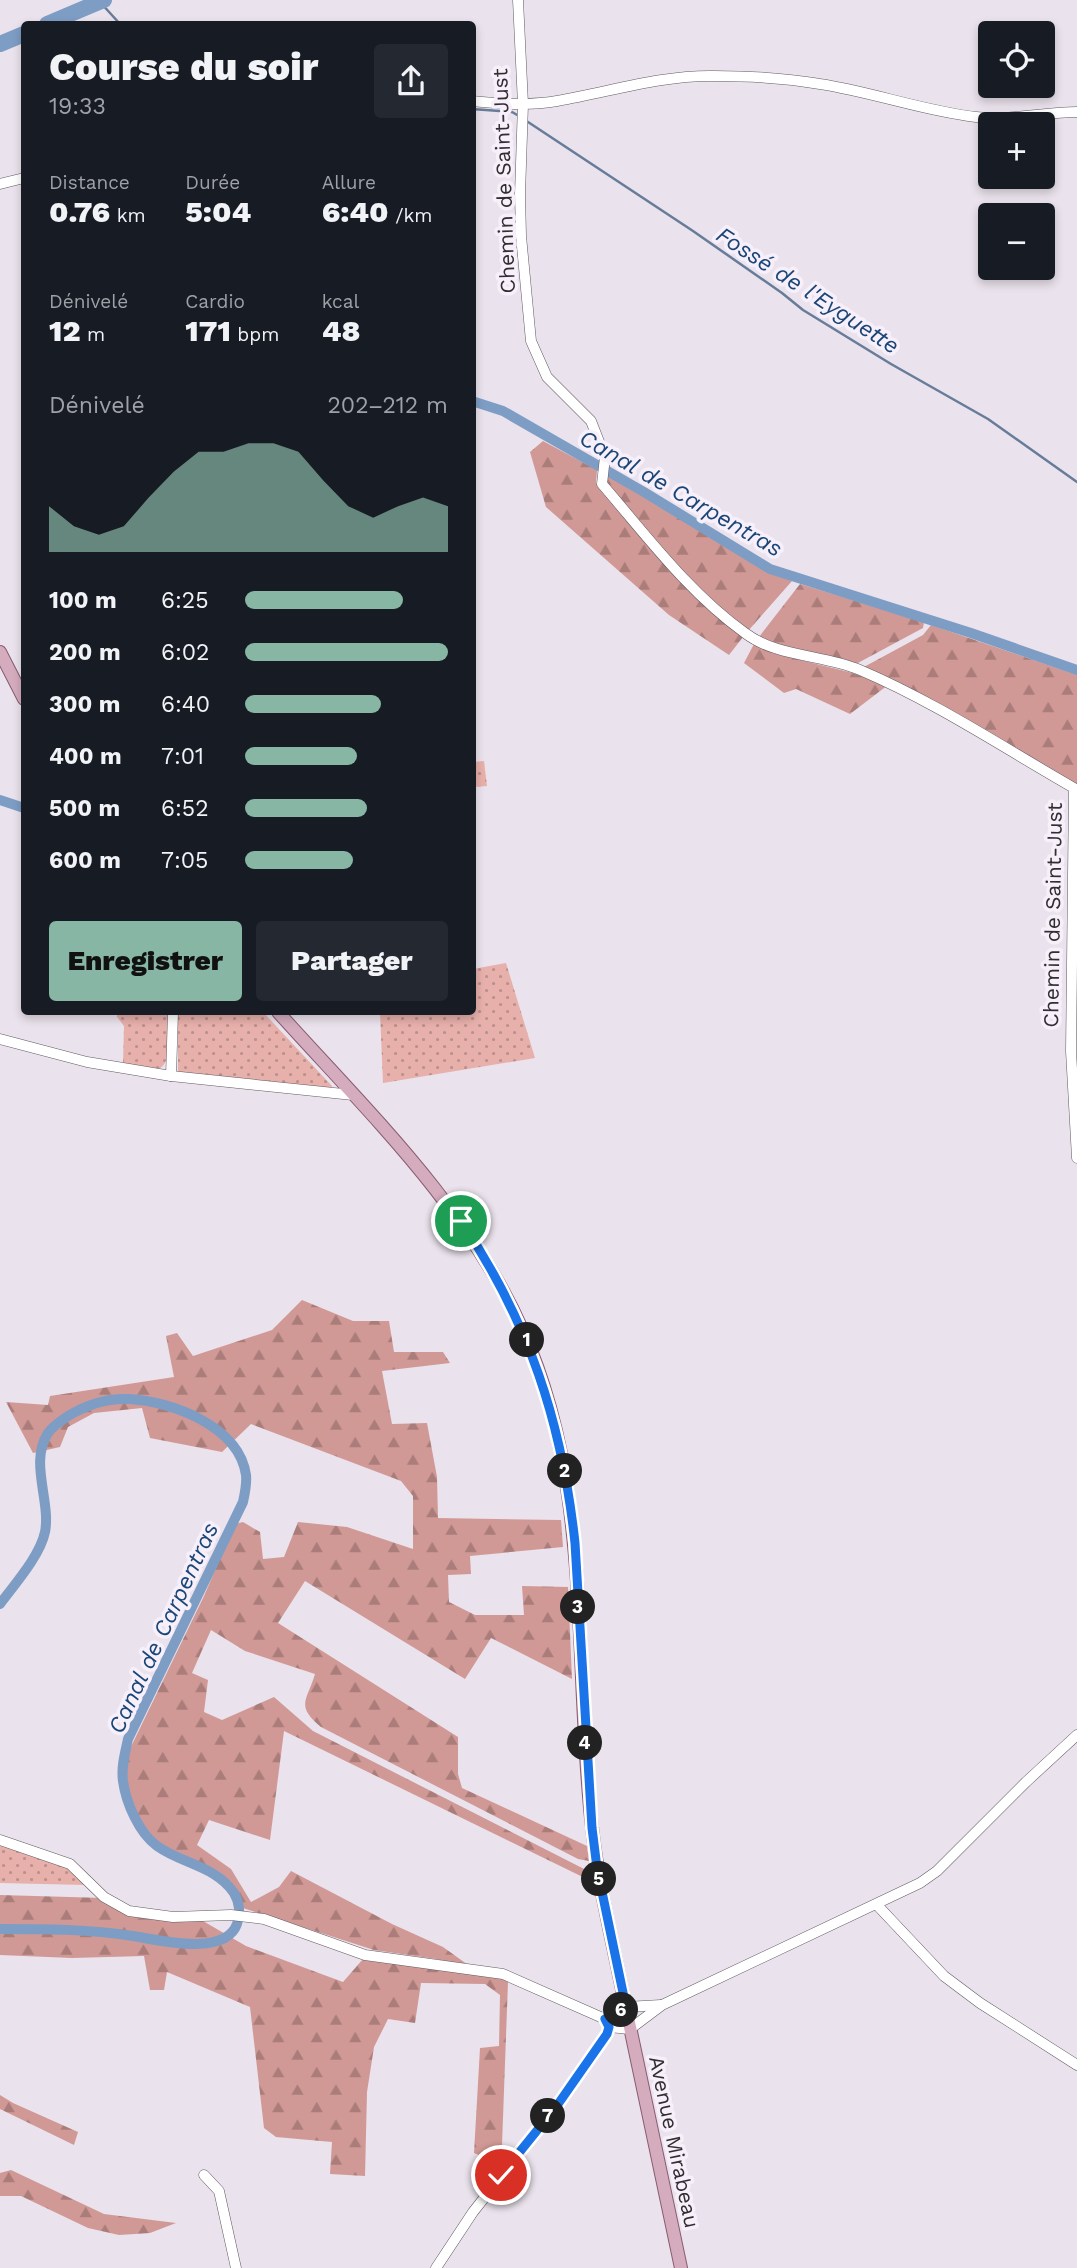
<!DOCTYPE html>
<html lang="fr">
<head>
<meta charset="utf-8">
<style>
	:root { --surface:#171b24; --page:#242831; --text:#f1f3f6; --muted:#9ea1a6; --accent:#87b6a4 }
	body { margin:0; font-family:"Work Sans",sans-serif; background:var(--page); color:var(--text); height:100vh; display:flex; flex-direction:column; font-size:26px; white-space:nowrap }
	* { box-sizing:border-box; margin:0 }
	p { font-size:23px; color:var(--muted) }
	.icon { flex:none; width:38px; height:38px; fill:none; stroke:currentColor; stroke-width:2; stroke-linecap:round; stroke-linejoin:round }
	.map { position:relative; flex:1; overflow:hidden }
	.panel { position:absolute; left:21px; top:21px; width:455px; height:994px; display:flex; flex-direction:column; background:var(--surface); border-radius:7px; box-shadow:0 4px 10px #0003 }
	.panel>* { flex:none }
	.fabs { position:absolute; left:978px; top:21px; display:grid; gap:14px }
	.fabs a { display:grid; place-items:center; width:77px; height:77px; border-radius:7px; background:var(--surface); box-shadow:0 4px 10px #0003; font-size:35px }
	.pin { position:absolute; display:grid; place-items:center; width:60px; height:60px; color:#fff; margin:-30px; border:4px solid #fff; border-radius:50%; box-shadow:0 2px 7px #0007 }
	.km { position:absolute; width:35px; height:35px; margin:-18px; border-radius:50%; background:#222; color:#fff; font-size:19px; line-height:35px; text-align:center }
	.round { display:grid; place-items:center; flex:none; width:74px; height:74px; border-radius:7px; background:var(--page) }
	.head { display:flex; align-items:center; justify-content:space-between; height:119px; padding:0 28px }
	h1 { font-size:38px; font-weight:800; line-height:52px }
	.figures { display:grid; grid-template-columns:repeat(3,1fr); gap:10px; height:119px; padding:7px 28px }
	.figures div { display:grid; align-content:center }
	.figures b { font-size:30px; font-weight:800 }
	.figures small { font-size:19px; font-weight:400 }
	.figures p { font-size:19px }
	.chart { height:196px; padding:14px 28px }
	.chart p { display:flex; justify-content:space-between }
	.chart svg { width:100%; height:126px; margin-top:7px; fill:var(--accent); opacity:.7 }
	.action { display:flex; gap:14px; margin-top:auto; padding:14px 28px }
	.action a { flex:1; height:80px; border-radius:7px; background:var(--accent); color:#111; font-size:28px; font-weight:800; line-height:80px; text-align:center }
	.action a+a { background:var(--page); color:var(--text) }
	ul { padding:0 28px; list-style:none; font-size:23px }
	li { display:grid; grid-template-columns:112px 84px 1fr; align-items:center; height:52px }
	li i { height:18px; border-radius:9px; background:var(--accent) }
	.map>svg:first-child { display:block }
	.grass { fill:url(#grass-dots) }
	.forest { fill:url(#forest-firs) }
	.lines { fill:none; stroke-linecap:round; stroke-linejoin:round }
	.stream { stroke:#677c99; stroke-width:2.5 }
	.canal { stroke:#7e9dc5; stroke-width:10 }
	.river { stroke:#7e9dc5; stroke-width:16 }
	.minor-casing { stroke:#615a62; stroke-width:11 }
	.major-casing { stroke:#885c70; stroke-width:14 }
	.minor { stroke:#fff; stroke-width:10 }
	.major { stroke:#d4acbe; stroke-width:12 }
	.route-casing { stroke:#fff; stroke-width:14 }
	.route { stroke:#1a73e8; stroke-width:9 }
	.labels { text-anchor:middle; stroke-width:7; stroke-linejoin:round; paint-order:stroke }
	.street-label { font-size:21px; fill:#312e32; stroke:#f7eff9 }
	.water-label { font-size:23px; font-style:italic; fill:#194577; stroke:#f7eff9 }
</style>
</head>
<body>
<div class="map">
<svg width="1077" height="2268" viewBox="0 0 1077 2268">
	<defs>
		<pattern id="grass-dots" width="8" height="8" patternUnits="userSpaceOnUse" patternTransform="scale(1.75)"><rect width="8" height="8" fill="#e7b0ab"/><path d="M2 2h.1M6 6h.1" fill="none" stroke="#bc908c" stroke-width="1.8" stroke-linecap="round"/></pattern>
		<pattern id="forest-firs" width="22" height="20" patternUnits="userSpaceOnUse" patternTransform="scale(1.75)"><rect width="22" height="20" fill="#d19995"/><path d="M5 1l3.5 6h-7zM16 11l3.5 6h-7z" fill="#aa7d7a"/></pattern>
	</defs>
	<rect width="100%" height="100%" fill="#eae2ec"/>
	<g class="grass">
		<path d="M484,761l3,25 -14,1v-25z"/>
		<path d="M506,963l29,95 -152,25 -3,-71h92l1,-43z"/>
		<path d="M117,1012h51c0,16 8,60 -17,58 -9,-1 -19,-4 -28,-6l1,-38 -7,-9z"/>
		<path d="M178,1012h85l69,74 -2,5 -152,-18z"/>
		<path d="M0,1843l61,17 25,25 -86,-2z"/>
	</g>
	<g class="forest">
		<path d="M543,441l54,29 -1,13 86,100 61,54 -14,18 -60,-40 -123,-108 -16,-55z"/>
		<path d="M606,473l158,97 28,11 -44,50 -59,-50 -85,-100z"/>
		<path d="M800,584l124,38 -1,6 -67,36 -80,-19 -17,-8z"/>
		<path d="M931,625l146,50v111l-215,-118 61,-33z"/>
		<path d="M754,644l18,9 77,19 39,13 -38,29 -54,-25 -12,4 -40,-30z"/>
		<path d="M302,1300l51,21h36l5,31h49l7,11 -68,8 10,53 35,-1 10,54 1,41 123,2 2,27 -93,9 1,18 -23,1 1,27 26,13h49l-2,-29 46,1 4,92 -81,-41 -26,41 -160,-98 -27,42 180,114v37l4,14 125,58 2,15 -11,-2 -257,-132c-26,-22 -14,-26 -6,-53l-70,-23 -34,-21 -19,43 16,7 -4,32 18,8 52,-23 39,34 277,141 3,10 -309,-151 -14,109 -61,-20 -12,25 34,24 20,33 28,-15 12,-16 101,53 51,23 28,20 -35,-8 -62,-9 -131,-42 -9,-19 -15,-16 -61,-29 -12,-13 -15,-28 -7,-22 1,-22 79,-163 31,-72 8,-2 17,10 3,27 21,-2 14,-35 49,5 66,22v-53l-12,-15 -150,-57 -29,28 -72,-14 -8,-30 -48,5 -26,14 -8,20 -27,6 -27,-51 42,3 2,-9 124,-19 -8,-41 11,-3 16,23 79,-26z"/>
		<path d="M0,1895l104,3 7,8 30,12 62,3 43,25 97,36 20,-23 137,19 8,4 -7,190 -15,18 3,-31 -15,-6 6,-105 19,-2 1,-51 -15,-11 -64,-1 -6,40 -27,-4 -14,28 -7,45 -2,84 -35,-2 2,-32 -56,-5 -12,-9 -14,-121 -83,-35 -3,18h-14l-6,-34 -72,2 -72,-3z"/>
		<path d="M0,2095l13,8 65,29 -4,13 -74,-36z"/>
		<path d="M11,2170l93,44 72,9 -26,10 -31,2 -31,-7 -67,-32h-21v-23z"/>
	</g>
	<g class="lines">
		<g class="stream">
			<path d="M100,2l20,22"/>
			<path d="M472,109l40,3 7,4"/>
			<path d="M525,120l168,111 89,62 21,17 88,54 97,55 89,63"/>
		</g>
		<g class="canal">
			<path d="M472,401l31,10 141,81 126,77 201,64 106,37"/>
			<path d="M0,800l24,8"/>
			<path d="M0,1604c14,-19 40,-48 45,-72 6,-31 -16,-70 3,-99 5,-7 13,-12 20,-17 18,-11 40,-18 61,-17 42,2 110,27 117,76 1,9 -1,18 -3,27l-115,237c-3,14 -7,28 -5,42 3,22 16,52 34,65 25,18 59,20 77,47 5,8 7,21 3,31 -12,33 -78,16 -104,12 -44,-7 -88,-7 -133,-7"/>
		</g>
		<g class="river">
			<path d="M47,24l57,-24"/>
			<path d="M0,44l24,-10"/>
		</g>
		<defs>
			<g id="minor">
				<path d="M518,0l5,104 -3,90 1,42 10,105 16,36 44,44 14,36 -3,27c44,51 87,109 143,149 33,25 78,21 115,37 75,32 144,78 214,118l-3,263 6,107"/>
				<path d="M472,101c28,3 58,5 85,0 53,-9 104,-26 157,-25 35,0 72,2 106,8 53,8 103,27 156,33 33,4 68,-5 101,-5"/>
				<path d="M0,184l24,-6"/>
				<path d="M0,1039l87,23 84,14 182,19"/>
				<path d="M171,1076l2,-64"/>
				<path d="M0,1840l70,24 34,33 25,14 44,6 58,-2 33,4 101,36 138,19 102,45 4,8"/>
				<path d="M877,1905l67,71 36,27 97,62"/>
				<path d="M605,2019l21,-12 35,-2"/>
				<path d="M609,2027l21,2 32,-24 258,-122 17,-12 89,-89 51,-47"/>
				<path d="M204,2175l15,16 17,77"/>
				<path d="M436,2268l37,-56 83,-105 51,-73 2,-7"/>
			</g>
			<g id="major">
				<path d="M0,652l24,47"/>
				<path d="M278,1012c89,99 189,194 244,317 71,157 51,331 70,498 6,56 20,112 31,167 19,92 39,183 58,274"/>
			</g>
		</defs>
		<use href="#minor" class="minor-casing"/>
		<use href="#major" class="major-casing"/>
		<use href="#minor" class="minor"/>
		<use href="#major" class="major"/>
	</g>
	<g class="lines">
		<defs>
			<path id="route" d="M461,1221c68,101 101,201 114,322l17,285 5,40 29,139 -21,12 4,8 -2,7 -51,73 -55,68"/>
		</defs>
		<use href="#route" class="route-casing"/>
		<use href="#route" class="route"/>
	</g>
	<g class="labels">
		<g class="street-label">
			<text transform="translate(504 181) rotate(-92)" y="7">Chemin de Saint-Just</text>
			<text transform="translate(1053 915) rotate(-89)" y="7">Chemin de Saint-Just</text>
			<text transform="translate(674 2142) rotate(78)" y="7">Avenue Mirabeau</text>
		</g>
		<g class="water-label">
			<text transform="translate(808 290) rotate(33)" y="8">Fossé de l'Eyguette</text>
			<text transform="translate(681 493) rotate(30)" y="8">Canal de Carpentras</text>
			<text transform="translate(163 1628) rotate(-65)" y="8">Canal de Carpentras</text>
		</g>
	</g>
</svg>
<div class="fabs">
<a><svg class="icon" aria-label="locate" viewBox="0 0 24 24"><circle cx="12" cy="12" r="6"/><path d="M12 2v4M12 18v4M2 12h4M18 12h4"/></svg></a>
<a>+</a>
<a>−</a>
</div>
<div class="pin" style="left:461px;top:1221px;background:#1e9e55"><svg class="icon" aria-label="arrive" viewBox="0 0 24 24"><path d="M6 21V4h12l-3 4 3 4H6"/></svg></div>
<div class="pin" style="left:501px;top:2175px;background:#d93025"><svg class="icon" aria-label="check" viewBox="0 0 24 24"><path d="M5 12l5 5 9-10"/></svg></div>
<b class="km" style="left:527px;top:1340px">1</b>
<b class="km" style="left:565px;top:1471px">2</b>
<b class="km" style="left:578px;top:1607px">3</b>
<b class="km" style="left:585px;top:1743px">4</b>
<b class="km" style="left:599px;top:1879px">5</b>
<b class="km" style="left:621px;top:2010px">6</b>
<b class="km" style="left:548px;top:2116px">7</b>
<section class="panel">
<div class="head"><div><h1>Course du soir</h1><p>19:33</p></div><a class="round"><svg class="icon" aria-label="share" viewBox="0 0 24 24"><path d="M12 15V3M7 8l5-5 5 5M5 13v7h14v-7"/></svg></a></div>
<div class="figures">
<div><p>Distance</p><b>0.76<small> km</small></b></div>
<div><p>Durée</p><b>5:04</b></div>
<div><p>Allure</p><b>6:40<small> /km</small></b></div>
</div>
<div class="figures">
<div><p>Dénivelé</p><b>12<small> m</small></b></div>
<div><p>Cardio</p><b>171<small> bpm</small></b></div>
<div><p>kcal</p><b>48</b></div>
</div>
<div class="chart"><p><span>Dénivelé</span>202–212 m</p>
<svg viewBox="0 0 160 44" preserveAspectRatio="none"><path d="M0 44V28L10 35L20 38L30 35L40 25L50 16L60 9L70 9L80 6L90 6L100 9L110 19L120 28L130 32L140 28L150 25L160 28V44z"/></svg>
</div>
<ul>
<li><b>100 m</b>6:25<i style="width:78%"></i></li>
<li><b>200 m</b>6:02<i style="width:100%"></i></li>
<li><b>300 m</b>6:40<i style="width:67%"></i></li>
<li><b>400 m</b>7:01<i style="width:55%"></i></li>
<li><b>500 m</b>6:52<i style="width:60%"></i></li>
<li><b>600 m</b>7:05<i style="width:53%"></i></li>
</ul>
<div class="action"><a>Enregistrer</a><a>Partager</a></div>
</section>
</div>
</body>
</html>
